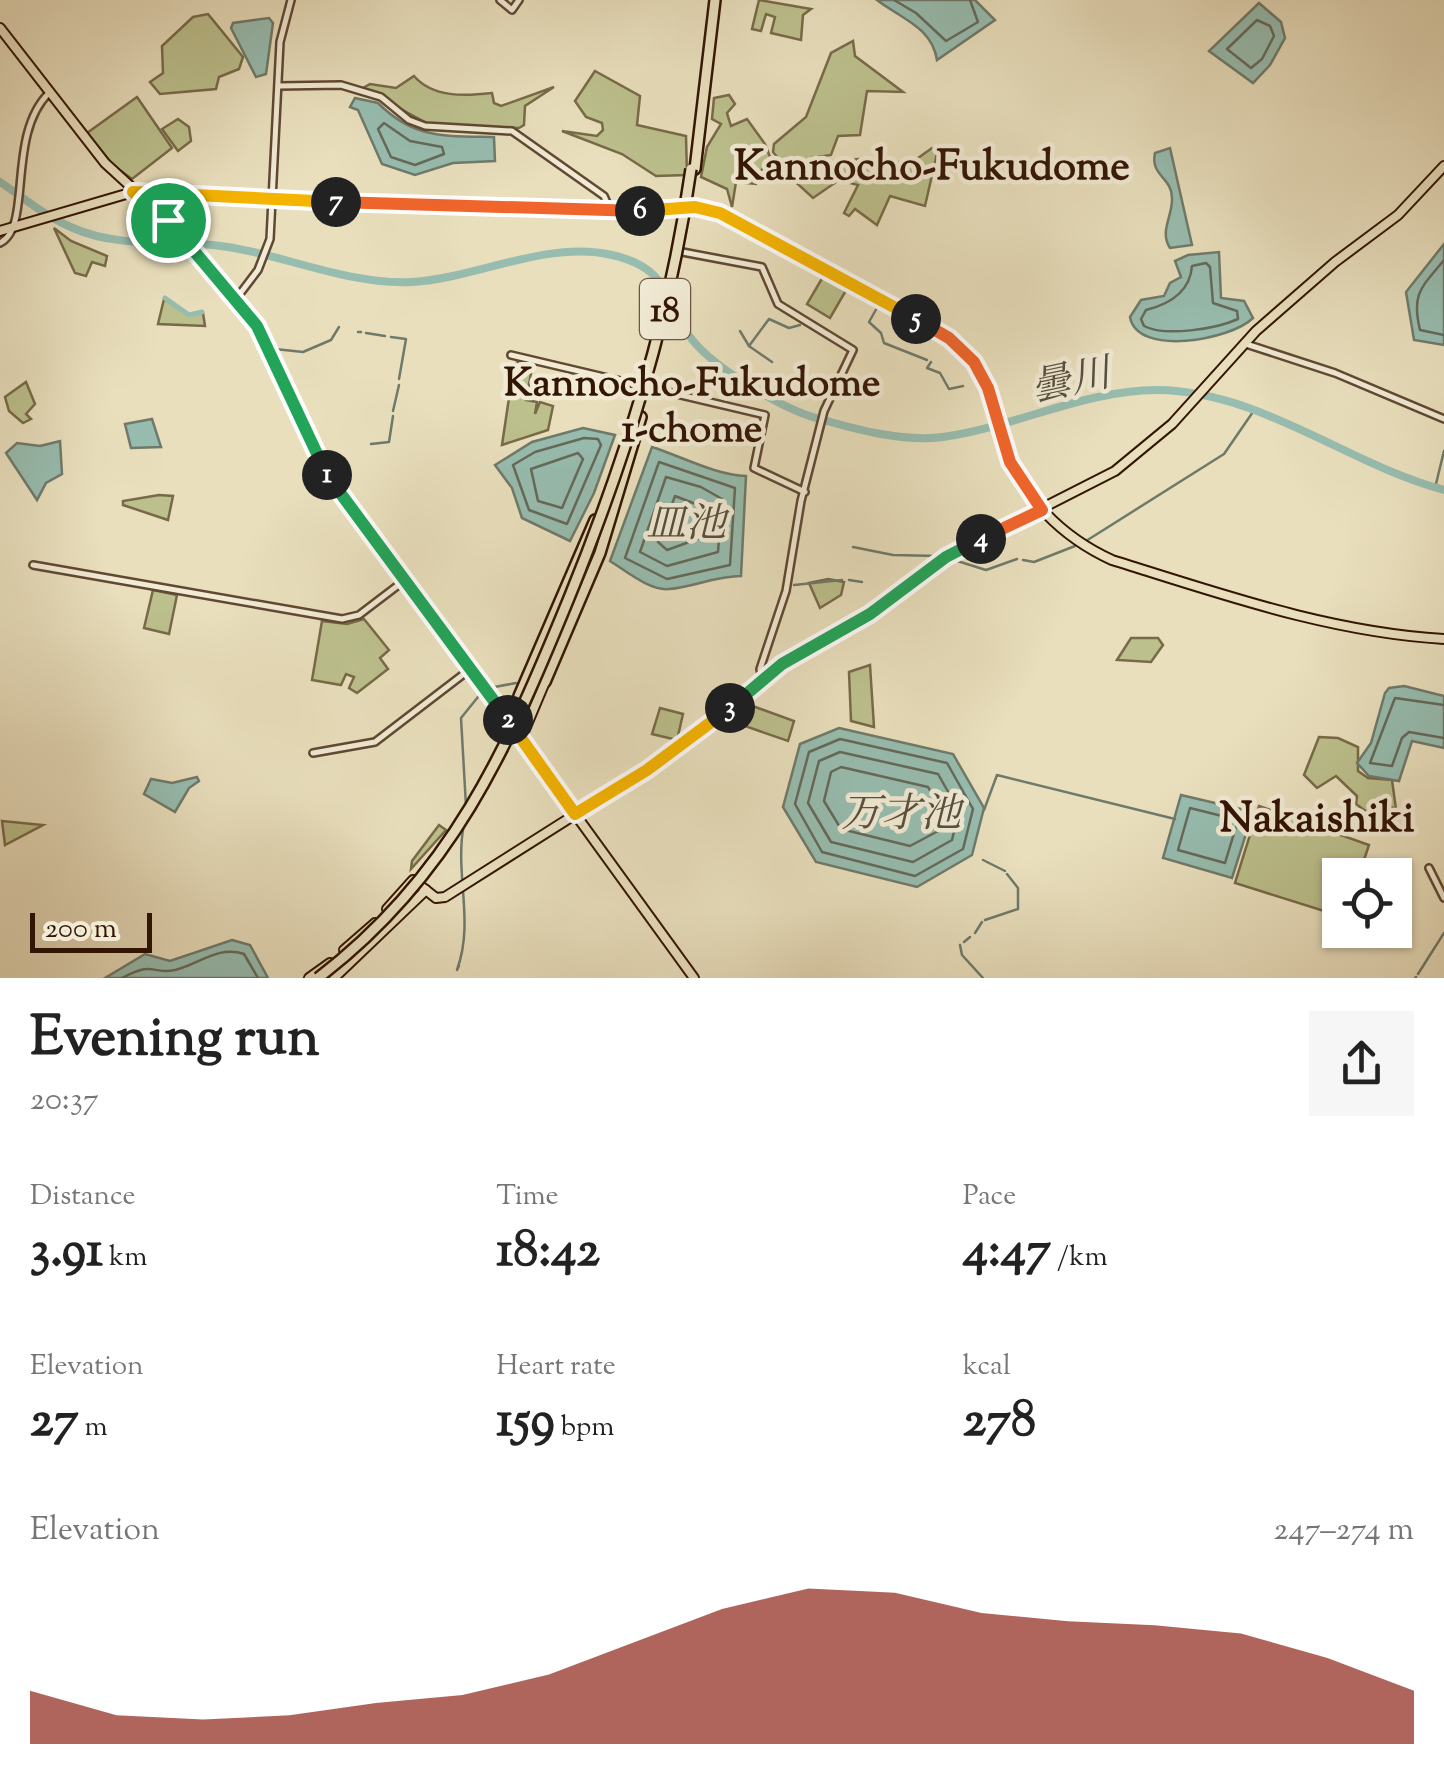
<!DOCTYPE html>
<html lang="en">
<head>
<meta charset="utf-8">
<style>
	:root { --surface:#fff; --page:#f6f6f6; --text:#222; --muted:#767676; --accent:#8f2418 }
	body { margin:0; font-family:"Sorts Mill Goudy","Noto Serif JP",serif; background:var(--page); color:var(--text); height:100vh; display:flex; flex-direction:column; font-size:38px; white-space:nowrap }
	* { box-sizing:border-box; margin:0 }
	p { font-size:32px; color:var(--muted) }
	.icon { flex:none; width:55px; height:55px; fill:none; stroke:currentColor; stroke-width:2; stroke-linecap:round; stroke-linejoin:round }
	.map { position:relative; height:978px; overflow:hidden }
	.panel { display:flex; flex-direction:column; background:var(--surface); flex:1 }
	.panel>* { flex:none }
	.controls { position:absolute; left:1322px; top:858px; display:grid; gap:20px }
	.controls a { display:grid; place-items:center; width:90px; height:90px; border-radius:0px; background:var(--surface); box-shadow:0 2px 8px #0004; font-size:50px }
	.scale { position:absolute; left:30px; bottom:25px; width:122px; box-sizing:border-box; padding-left:10px; border:5px solid #331504; border-top:0; font-size:28px; line-height:35px; white-space:nowrap; color:#331504; -webkit-text-stroke:8px #f1ead4; paint-order:stroke }
	.pin { position:absolute; display:grid; place-items:center; width:85px; height:85px; color:#fff; margin:-42px; border:5px solid #fff; border-radius:50%; box-shadow:0 2px 10px #0007 }
	.km { position:absolute; width:50px; height:50px; margin:-25px; border-radius:50%; background:#222; color:#fff; font-size:28px; line-height:50px; text-align:center }
	.round { display:grid; place-items:center; flex:none; width:105px; height:105px; border-radius:0px; background:var(--page) }
	.head { display:flex; align-items:center; justify-content:space-between; height:170px; padding:0 30px }
	h1 { font-size:55px; font-weight:700; line-height:75px }
	.figures { display:grid; grid-template-columns:repeat(3,1fr); gap:15px; height:170px; padding:10px 30px }
	.figures div { display:grid; align-content:center }
	.figures b { font-size:50px; font-weight:700 }
	.figures small { font-size:28px; font-weight:400 }
	.figures p { font-size:28px }
	.chart { height:280px; padding:20px 30px }
	.chart p { display:flex; justify-content:space-between }
	.chart svg { width:100%; height:180px; margin-top:10px; fill:var(--accent); opacity:.7 }
	.map>svg:first-child { display:block }
	.green { fill:#bcc08d; stroke:#786a48; stroke-width:2.5 }
	.water { fill:#97bdb0; stroke:#6f7a6b; stroke-width:2.5 }
	.lines { fill:none; stroke-linecap:round; stroke-linejoin:round }
	.shore { stroke:#65695a; stroke-width:2.5 }
	.stream { stroke:#6f7a6b; stroke-width:2.5 }
	.canal { stroke:#97bdb0; stroke-width:5 }
	.river { stroke:#97bdb0; stroke-width:8 }
	.minor-casing { stroke:#604832; stroke-width:10 }
	.major-casing { stroke:#331504; stroke-width:12 }
	.highway-casing { stroke:#331504; stroke-width:14 }
	.minor { stroke:#f1ead4; stroke-width:5 }
	.major { stroke:#e9dfbd; stroke-width:8 }
	.highway { stroke:#e9dfbd; stroke-width:9 }
	.highway-bridge-casing { stroke:#331504; stroke-width:14; stroke-linecap:butt }
	.highway-bridge { stroke:#e9dfbd; stroke-width:9 }
	.split-1-casing { stroke:#fff; stroke-width:20 }
	.split-2-casing { stroke:#fff; stroke-width:20 }
	.split-3-casing { stroke:#fff; stroke-width:20 }
	.split-4-casing { stroke:#fff; stroke-width:20 }
	.split-5-casing { stroke:#fff; stroke-width:20 }
	.split-6-casing { stroke:#fff; stroke-width:20 }
	.split-7-casing { stroke:#fff; stroke-width:20 }
	.split-8-casing { stroke:#fff; stroke-width:20 }
	.split-1 { stroke:#22a559; stroke-width:12 }
	.split-2 { stroke:#22a559; stroke-width:12 }
	.split-3 { stroke:#f5b400; stroke-width:12 }
	.split-4 { stroke:#22a559; stroke-width:12 }
	.split-5 { stroke:#f0652b; stroke-width:12 }
	.split-6 { stroke:#f5b400; stroke-width:12 }
	.split-7 { stroke:#f0652b; stroke-width:12 }
	.split-8 { stroke:#f5b400; stroke-width:12 }
	.labels { text-anchor:middle; stroke-width:9; stroke-linejoin:round; paint-order:stroke }
	.shield { fill:#f1ead4; stroke:#6c5542; stroke-width:2.5 }
	.shield-label { font-size:35px; font-weight:bold; fill:#331504 }
	.water-label { font-size:40px; font-style:italic; fill:#565040; stroke:#f1ead4 }
	.neighbourhood-label { font-size:40px; font-weight:bold; fill:#331504; stroke:#f1ead4 }
	.quarter-label { font-size:42px; font-weight:bold; fill:#331504; stroke:#f1ead4 }
</style>
</head>
<body>
<div class="map">
<svg width="1444" height="978" viewBox="0 0 1444 978">
	<rect width="100%" height="100%" fill="#e9dfbd"/>
	<filter id="stains"><feTurbulence type="fractalNoise" baseFrequency=".002" numOctaves="4"/><feColorMatrix values="0 0 0 0 .2 0 0 0 0 .09 0 0 0 0 .02 0 0 0 .5 -.17"/></filter>
	<radialGradient id="worn" r=".72"><stop offset=".6" stop-color="#630" stop-opacity="0"/><stop offset="1" stop-color="#630" stop-opacity=".3"/></radialGradient>
	<g class="green">
		<path d="M759,0l52,9 -8,6 -2,25 -30,-7 4,-16 -9,-3 -5,17 -9,-2z"/>
		<path d="M208,14l35,43 -4,12 -20,8 -3,12 -56,5 -10,-12 13,-9 -1,-27 31,-29z"/>
		<path d="M853,41l2,15 48,36 -36,-1 -7,44 -22,1 -7,19 -19,3 1,9 45,-8 53,4 21,-15 6,1 -13,57 -35,-10 -13,29 -22,-16 -6,7 -5,-3 14,-28 -19,-5 -26,18 -34,-31 2,-5 -8,-10 1,-8 32,-27 25,-64z"/>
		<path d="M595,71l45,25 -3,29 49,11 1,39 -31,1 -34,-22 -60,-23 35,5 6,-6 -1,-7 -16,-6 -11,-16z"/>
		<path d="M414,76c19,22 51,20 78,17l2,10 7,3 53,-19 -29,19 -1,19 -5,3 -89,-3 -67,-37 7,-4 26,4z"/>
		<path d="M729,95l6,9 -8,9 4,13 16,-7 18,25 7,18 -13,10 -3,12 -20,-2 -4,25 -5,-18 -26,-12 6,-30 14,-23 -9,-5 2,-21z"/>
		<path d="M137,97l35,51 -40,31 -19,-14 -26,-32z"/>
		<path d="M178,119l11,8 2,14 -13,10 -16,-22z"/>
		<path d="M54,228l17,13 36,15 -2,10 -13,-4 -6,14 -11,-3z"/>
		<path d="M824,275l24,12 -18,31 -23,-14z"/>
		<path d="M164,299l25,16 14,-2 2,13 -47,-2z"/>
		<path d="M521,360l12,3 -7,37 11,2 -2,12 5,-12 13,4 -5,24 -46,15 12,-81z"/>
		<path d="M26,382l9,22 -9,10 5,5 -8,4 -14,-12 -4,-14z"/>
		<path d="M159,495l14,1 -5,24 -45,-15v-4z"/>
		<path d="M828,579l16,3 -3,13 -21,13 -11,-25z"/>
		<path d="M153,590l24,5 -8,39 -25,-6z"/>
		<path d="M364,619l25,31 -9,8 8,11 -31,24 -8,-5 5,-11 -8,-3 -5,11 -29,-5 10,-59 25,3z"/>
		<path d="M1131,638h27l5,7 -12,17 -34,-2z"/>
		<path d="M870,665l4,62 -23,-6 -2,-49z"/>
		<path d="M747,704l47,17 -6,20 -46,-16z"/>
		<path d="M660,708l23,6 -6,26 -25,-6z"/>
		<path d="M1319,737l19,1 20,9v24l10,7 24,2 4,29 -16,-6 -4,16 -20,-15 1,-8 -21,-20 -19,12 -13,-13z"/>
		<path d="M1259,806l110,39 -10,30h-19v41l-105,-33z"/>
		<path d="M2,821l41,4 -38,20z"/>
		<path d="M439,825l7,5 -35,39 1,-8z"/>
	</g>
	<g class="water">
		<path d="M877,0h98l20,20 -58,40c-5,-33 -37,-42 -60,-60z"/>
		<path d="M1259,3l22,19 4,16 -15,27 -17,18 -44,-32z"/>
		<path d="M269,18l4,5 -7,51 -10,3 -25,-49 2,-5z"/>
		<path d="M355,98l23,5c36,36 66,33 116,34l1,24 -42,2 -38,12 -33,-11 -24,-54 -8,-3z"/>
		<path d="M1170,148l22,97 -22,3c-11,-17 3,-32 2,-50 0,-21 -22,-22 -17,-45z"/>
		<path d="M1444,244v101l-30,-5 -8,-48z"/>
		<path d="M1219,252l2,46 23,3 9,17c-22,22 -116,39 -123,-1l11,-17 23,-4 6,-13 11,-6 -6,-16 13,-6z"/>
		<path d="M152,419l9,28 -30,1 -6,-24z"/>
		<path d="M583,428l32,7 -21,58 -24,48 -48,-23 -10,-30 -17,-23 37,-23z"/>
		<path d="M60,441l2,33 -16,9 -9,17 -31,-47 11,-10 23,3z"/>
		<path d="M652,447c31,10 64,28 94,29l-5,100c-26,0 -47,11 -72,13 -19,2 -43,-18 -59,-28z"/>
		<path d="M1404,686l40,10v52l-32,-7 -13,40 -30,-5 -12,-13 14,-20 14,-50 4,-5z"/>
		<path d="M839,728l114,26 31,54 -12,47 -55,32 -101,-25 -33,-55 17,-63z"/>
		<path d="M197,777l2,4 -10,7 -14,24 -31,-18 7,-15 21,4z"/>
		<path d="M1181,795l72,17 -21,66 -69,-20z"/>
		<path d="M232,940l18,5 18,33h-163l40,-24 25,7z"/>
	</g>
	<g class="lines">
		<g class="shore">
			<path d="M894,0l22,13 30,28 32,-19 -8,-22"/>
			<path d="M1257,20l13,6 4,10 -12,23 -11,9 -24,-19z"/>
			<path d="M384,123l26,18 32,6 2,7 -29,11 -24,-8 -13,-28z"/>
			<path d="M1444,260c-22,27 -33,33 -24,70l24,5"/>
			<path d="M1206,263l4,4 3,36 24,8 1,8c-22,10 -73,18 -94,7l-3,-7 5,-9c24,-6 44,-18 46,-44z"/>
			<path d="M584,438l14,1 3,6 -34,79 -38,-14 -16,-45 22,-13z"/>
			<path d="M578,453l5,6 -21,49 -24,-7 -7,-32z"/>
			<path d="M659,462l76,26 -5,77 -63,14 -42,-21z"/>
			<path d="M666,477l35,10 21,12 -4,53 -51,14 -27,-14z"/>
			<path d="M675,496l31,12v28l-39,14 -9,-8z"/>
			<path d="M1444,705l-49,-7 -25,65 22,3 10,-28 7,-6 35,6"/>
			<path d="M840,739l107,24 26,46 -10,40 -48,27 -93,-24 -27,-48 14,-52z"/>
			<path d="M840,752l98,22 21,37 -7,29 -39,22 -82,-20 -23,-39 11,-42z"/>
			<path d="M841,767l87,20 15,26 -3,17 -30,16 -69,-17 -17,-28 7,-29z"/>
			<path d="M1190,808l48,12 -13,43 -47,-13z"/>
			<path d="M122,978c34,-18 28,-3 53,-8 24,-6 44,-25 69,-16l14,24"/>
		</g>
		<g class="stream">
			<path d="M878,306l-9,16 12,11 3,10 43,17"/>
			<path d="M740,331l9,15 23,16"/>
			<path d="M358,332h3"/>
			<path d="M366,333l19,3"/>
			<path d="M391,337l15,2 -7,40"/>
			<path d="M749,346l20,-27 20,9 11,-3"/>
			<path d="M275,349l28,3 28,-12 8,-13"/>
			<path d="M931,362l-4,6 13,5 9,16 14,-3"/>
			<path d="M393,411l6,-26"/>
			<path d="M371,444l18,-2 4,-26"/>
			<path d="M1435,488l9,-37"/>
			<path d="M1086,541l138,-87 31,-45"/>
			<path d="M853,547l40,8 45,1"/>
			<path d="M951,559l35,11 31,-11"/>
			<path d="M1023,560l11,2 41,-16"/>
			<path d="M849,580l13,2"/>
			<path d="M794,585l48,-5"/>
			<path d="M489,688l27,-5"/>
			<path d="M466,806l-5,-88 21,-26"/>
			<path d="M984,810l13,-35 178,44"/>
			<path d="M983,860l22,11"/>
			<path d="M985,920l33,-11v-21l-11,-14"/>
			<path d="M975,933l7,-11"/>
			<path d="M964,942l6,-5"/>
			<path d="M960,945l2,10 21,23"/>
			<path d="M459,966l-2,4c18,-50 -3,-96 7,-146"/>
			<path d="M1418,974l26,-41"/>
			<path d="M1415,978l1,-1"/>
		</g>
		<path class="canal" d="M165,298l24,17 13,-3"/>
		<path class="river" d="M0,182c24,16 46,35 73,46 38,17 83,14 123,16 68,1 145,42 216,38 65,-4 135,-42 200,-27 63,14 50,50 82,87 24,28 90,68 126,77 38,11 83,23 123,18 72,-10 141,-47 214,-47 104,1 190,74 287,100"/>
		<defs>
			<g id="minor">
				<path d="M500,0l12,10 7,-10"/>
				<path d="M278,86l63,-1 40,12 28,23 16,6 87,5 92,65 7,16"/>
				<path d="M0,243c33,-16 6,-108 49,-150"/>
				<path d="M677,251l85,16 16,37 75,46 -29,61 -23,90 -15,90 -26,78 2,10"/>
				<path d="M236,299l22,-29 12,-31 10,-197 11,-42"/>
				<path d="M1246,344l89,29 109,46"/>
				<path d="M511,355l254,60 -11,53 51,24"/>
				<path d="M33,565l309,54 17,-4 46,-35"/>
				<path d="M313,753l62,-11 94,-72"/>
				<path d="M1429,868l15,30"/>
			</g>
			<g id="major">
				<path d="M0,28l105,135 71,65 77,93 93,185 79,101 269,371"/>
				<path d="M0,231l133,-39 471,20 99,-4 60,27 197,112c28,28 31,61 44,97 18,54 58,93 108,116 110,34 216,72 332,79"/>
				<path d="M509,722l10,-26"/>
				<path d="M521,739l24,-57"/>
				<path d="M387,909l26,-29 23,18 9,-1 202,-128 69,-49 66,-56 80,-45 84,-62 169,-86 57,-47 84,-93 79,-69 63,-47 46,-49"/>
				<path d="M344,950l31,-27"/>
				<path d="M309,978l21,-15"/>
				<path d="M334,978l92,-88"/>
			</g>
			<g id="highway">
				<path d="M695,169l20,-169"/>
				<path d="M545,682l55,-129 41,-136"/>
				<path d="M519,696l76,-176"/>
			</g>
		</defs>
		<use href="#minor" class="minor-casing"/>
		<use href="#major" class="major-casing"/>
		<use href="#highway" class="highway-casing"/>
		<use href="#minor" class="minor"/>
		<use href="#major" class="major"/>
		<use href="#highway" class="highway"/>
		<defs>
			<path id="highway-bridge" d="M318,978c134,-102 189,-229 251,-380 57,-140 101,-280 122,-429"/>
		</defs>
		<use href="#highway-bridge" class="highway-bridge-casing"/>
		<use href="#highway-bridge" class="highway-bridge"/>
	</g>
	<g class="lines">
		<defs>
			<path id="split-1" d="M168,220l89,106 70,149"/>
			<path id="split-2" d="M327,475l181,245"/>
			<path id="split-3" d="M508,720l67,94 72,-44 83,-62"/>
			<path id="split-4" d="M730,708l52,-44 88,-50 76,-57 35,-18"/>
			<path id="split-5" d="M916,319l33,19 25,24 14,26 22,74 32,48 -61,29"/>
			<path id="split-6" d="M640,211l55,-4 25,6 196,106"/>
			<path id="split-7" d="M336,202l304,9"/>
			<path id="split-8" d="M168,220l-35,-28 203,10"/>
		</defs>
		<use href="#split-1" class="split-1-casing"/>
		<use href="#split-2" class="split-2-casing"/>
		<use href="#split-3" class="split-3-casing"/>
		<use href="#split-4" class="split-4-casing"/>
		<use href="#split-5" class="split-5-casing"/>
		<use href="#split-6" class="split-6-casing"/>
		<use href="#split-7" class="split-7-casing"/>
		<use href="#split-8" class="split-8-casing"/>
		<use href="#split-1" class="split-1"/>
		<use href="#split-2" class="split-2"/>
		<use href="#split-3" class="split-3"/>
		<use href="#split-4" class="split-4"/>
		<use href="#split-5" class="split-5"/>
		<use href="#split-6" class="split-6"/>
		<use href="#split-7" class="split-7"/>
		<use href="#split-8" class="split-8"/>
	</g>
	<g class="labels">
		<rect class="shield" x="640" y="279" width="50" height="60" rx="8"/>
		<g class="shield-label">
			<text x="665" y="321">18</text>
		</g>
		<g class="water-label">
			<text transform="translate(1070 379) rotate(-12)" y="14">曇川</text>
			<text x="686" y="536">皿池</text>
			<text x="901" y="826">万才池</text>
		</g>
		<g class="neighbourhood-label">
			<text x="692" y="395">Kannocho-Fukudome<tspan x="692" dy="46">1-chome</tspan></text>
		</g>
		<g class="quarter-label">
			<text x="932" y="179">Kannocho-Fukudome</text>
			<text x="1317" y="831">Nakaishiki</text>
		</g>
	</g>
	<rect width="100%" height="100%" filter="url(#stains)"/>
	<rect width="100%" height="100%" fill="url(#worn)"/>
</svg>
<div class="controls">
<a><svg class="icon" aria-label="locate" viewBox="0 0 24 24"><circle cx="12" cy="12" r="6"/><path d="M12 2v4M12 18v4M2 12h4M18 12h4"/></svg></a>
</div>
<div class="scale">200 m</div>
<div class="pin" style="left:168px;top:220px;background:#1e9e55"><svg class="icon" aria-label="arrive" viewBox="0 0 24 24"><path d="M6 21V4h12l-3 4 3 4H6"/></svg></div>
<b class="km" style="left:327px;top:475px">1</b>
<b class="km" style="left:508px;top:720px">2</b>
<b class="km" style="left:730px;top:708px">3</b>
<b class="km" style="left:981px;top:539px">4</b>
<b class="km" style="left:916px;top:319px">5</b>
<b class="km" style="left:640px;top:211px">6</b>
<b class="km" style="left:336px;top:202px">7</b>
</div>
<section class="panel">
<div class="head"><div><h1>Evening run</h1><p>20:37</p></div><a class="round"><svg class="icon" aria-label="share" viewBox="0 0 24 24"><path d="M12 15V3M7 8l5-5 5 5M5 13v7h14v-7"/></svg></a></div>
<div class="figures">
<div><p>Distance</p><b>3.91<small> km</small></b></div>
<div><p>Time</p><b>18:42</b></div>
<div><p>Pace</p><b>4:47<small> /km</small></b></div>
</div>
<div class="figures">
<div><p>Elevation</p><b>27<small> m</small></b></div>
<div><p>Heart rate</p><b>159<small> bpm</small></b></div>
<div><p>kcal</p><b>278</b></div>
</div>
<div class="chart"><p><span>Elevation</span>247–274 m</p>
<svg viewBox="0 0 160 44" preserveAspectRatio="none"><path d="M0 44V31L10 37L20 38L30 37L40 34L50 32L60 27L70 19L80 11L90 6L100 7L110 12L120 14L130 15L140 17L150 23L160 31V44z"/></svg>
</div>
</section>
</body>
</html>
